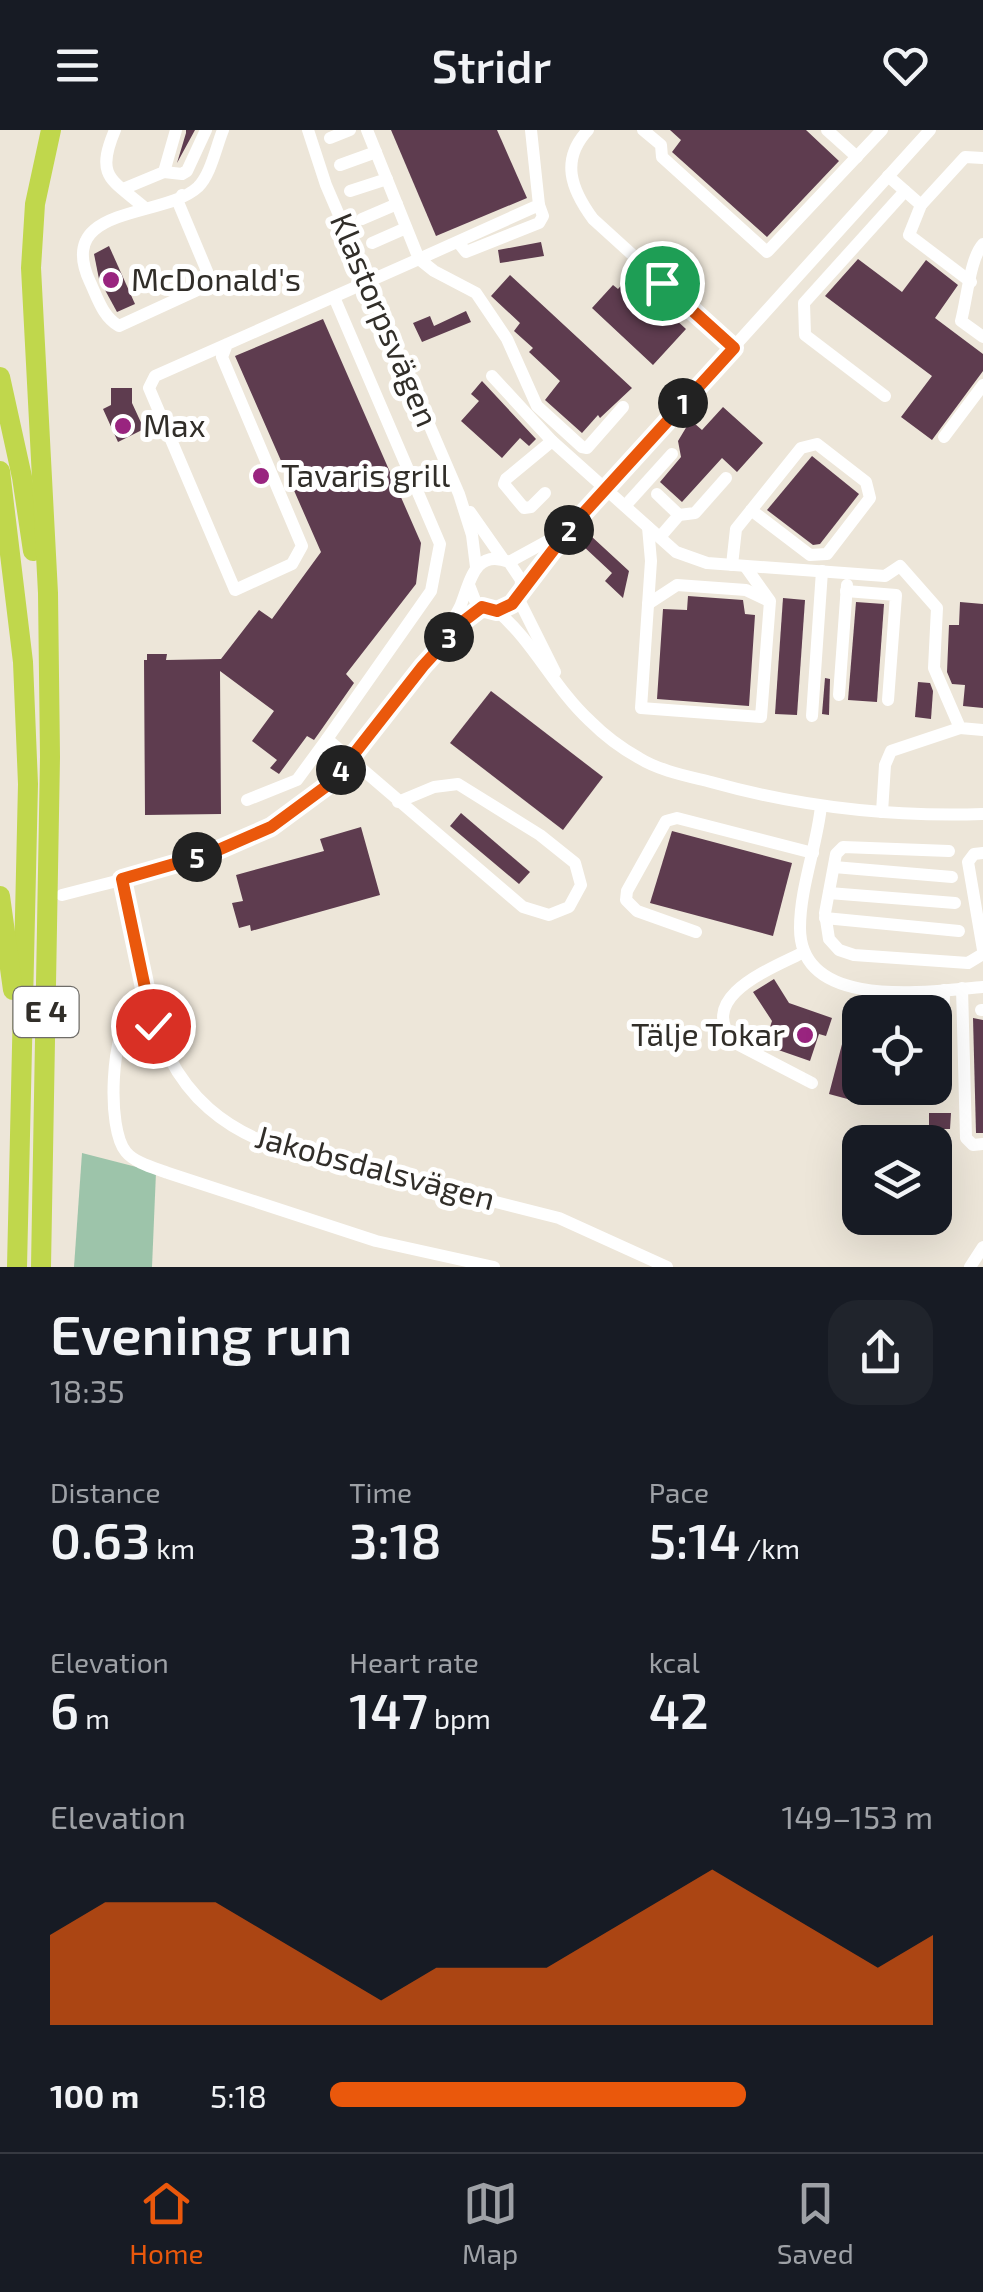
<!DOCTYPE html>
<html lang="en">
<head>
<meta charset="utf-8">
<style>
	:root { --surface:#171b24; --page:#20242c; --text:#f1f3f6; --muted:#9ea1a6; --line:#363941; --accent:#ea580c }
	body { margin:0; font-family:"Exo 2",sans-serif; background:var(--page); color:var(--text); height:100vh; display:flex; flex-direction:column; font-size:38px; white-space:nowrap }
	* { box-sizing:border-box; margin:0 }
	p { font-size:32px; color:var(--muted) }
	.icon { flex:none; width:55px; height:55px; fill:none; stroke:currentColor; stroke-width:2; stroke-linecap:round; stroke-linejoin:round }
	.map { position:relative; height:1137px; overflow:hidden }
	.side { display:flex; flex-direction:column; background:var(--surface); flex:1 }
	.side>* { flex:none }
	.fabs { position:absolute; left:842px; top:865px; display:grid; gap:20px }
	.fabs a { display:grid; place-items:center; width:110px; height:110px; border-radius:20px; background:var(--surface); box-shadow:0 10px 40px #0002; font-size:50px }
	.pin { position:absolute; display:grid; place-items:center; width:85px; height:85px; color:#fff; margin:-42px; border:5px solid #fff; border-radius:50%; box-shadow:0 2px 10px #0007 }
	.km { position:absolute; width:50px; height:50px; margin:-25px; border-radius:50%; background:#222; color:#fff; font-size:28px; line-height:50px; text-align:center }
	.round { display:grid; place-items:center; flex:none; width:105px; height:105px; border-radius:30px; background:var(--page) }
	.overview { display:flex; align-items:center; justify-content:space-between; height:170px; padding:0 50px }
	h1 { font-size:55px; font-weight:600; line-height:75px }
	.metrics { display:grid; grid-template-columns:repeat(3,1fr); gap:15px; height:170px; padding:10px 50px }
	.metrics div { display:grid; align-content:center }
	.metrics b { font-size:50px; font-weight:600 }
	.metrics small { font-size:28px; font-weight:400 }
	.metrics p { font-size:28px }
	.chart { height:280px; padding:20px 50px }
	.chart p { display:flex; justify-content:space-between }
	.chart svg { width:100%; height:180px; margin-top:10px; fill:var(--accent); opacity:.7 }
	ul { padding:0 50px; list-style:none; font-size:32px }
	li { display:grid; grid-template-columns:160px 120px 1fr; align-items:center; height:75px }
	li i { height:25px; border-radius:12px; background:var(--accent) }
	header { display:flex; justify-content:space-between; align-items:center; height:130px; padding:0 50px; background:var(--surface); font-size:45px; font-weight:600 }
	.tab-bar { display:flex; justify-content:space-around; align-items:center; height:140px; border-top:2px solid var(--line); background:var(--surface); font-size:28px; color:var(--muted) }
	.tab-bar a { display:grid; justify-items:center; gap:5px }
	.tab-bar .on { color:var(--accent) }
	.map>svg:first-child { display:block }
	.forest { fill:#9dc4aa }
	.building { fill:#5e3c4f }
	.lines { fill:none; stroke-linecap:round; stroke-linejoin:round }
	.minor { stroke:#fff; stroke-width:12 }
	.highway { stroke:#c0d74c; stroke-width:20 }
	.route-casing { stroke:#fff; stroke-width:20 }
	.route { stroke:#ea580c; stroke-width:12 }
	.poi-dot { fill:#99247f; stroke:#fff; stroke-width:4 }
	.labels { text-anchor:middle; stroke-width:10; stroke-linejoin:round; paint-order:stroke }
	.shield { fill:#fff; stroke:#6f6d69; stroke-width:2.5 }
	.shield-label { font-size:30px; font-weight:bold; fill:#312e29 }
	.poi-label { font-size:32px; fill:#312e29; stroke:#fff; text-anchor:start }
	.street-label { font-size:32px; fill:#312e29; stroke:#fff }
</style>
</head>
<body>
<header><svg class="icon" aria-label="menu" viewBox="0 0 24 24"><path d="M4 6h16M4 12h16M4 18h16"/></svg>Stridr<svg class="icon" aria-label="heart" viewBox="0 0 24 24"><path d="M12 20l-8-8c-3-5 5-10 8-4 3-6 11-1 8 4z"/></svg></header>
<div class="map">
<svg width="983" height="1137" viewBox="0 0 983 1137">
	<rect width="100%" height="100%" fill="#ede6d9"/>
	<path class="forest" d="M82,1023l74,19 -4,95h-78z"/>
	<g class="building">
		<path d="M186,0h9l-18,33 9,-30z"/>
		<path d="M391,0h106l30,68 -91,38z"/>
		<path d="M670,0h136l33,31 -72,76 -95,-85 9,-12z"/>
		<path d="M541,112l3,14 -44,7 -2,-13z"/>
		<path d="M109,116l26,58 -18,8 -18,-33 -5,-25z"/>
		<path d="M858,129l44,33 24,-32 32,25 -23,33 48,36v17l-51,69 -31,-23 31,-41 -107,-80z"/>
		<path d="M510,145l122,113 -32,30 -2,-3 -16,18 -37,-33 15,-19 -31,-29 4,-4 -19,-17 6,-8 -29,-27z"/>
		<path d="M629,147l57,52 -33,36 -61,-57 21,-23 5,4z"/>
		<path d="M466,181l5,11 -49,20 -9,-19 17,-7 4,10z"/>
		<path d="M323,189l98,224 -5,41 -70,90 8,9 -35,50 -5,7 -7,-4 -28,38 -9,-6 7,-8 -25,-19 22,-30 -54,-40 1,143 -76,1 -1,-155h3v-6h20l-1,6 55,-1 38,-49 13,9 49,-67 -86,-196z"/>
		<path d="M482,251l54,58 -7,7 -9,-8 -18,20 -41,-37 18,-20 -8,-7z"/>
		<path d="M111,258h21v15l12,26 -26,13 -15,-33 8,-4z"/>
		<path d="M723,277l40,36 -26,29 -15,-14 -40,44 -22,-20 21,-25 -3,-16 9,-15 7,-3 8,7z"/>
		<path d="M812,326l47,38 -39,50 -7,1 -46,-35z"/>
		<path d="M591,406l38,35 -6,27 -18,-17 7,-8 -30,-28z"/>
		<path d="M688,466l55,4 2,14 10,1 -6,91 -92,-7 6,-90 24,1z"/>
		<path d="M783,468l22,2 -8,115 -22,-1z"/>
		<path d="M856,472l28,2 -7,98 -29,-2z"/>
		<path d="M960,472l23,2v104l-20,-2 2,-21 -13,-1 -5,-12 2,-47h10z"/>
		<path d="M825,548l5,1 -1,36 -7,-1z"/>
		<path d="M918,552l12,1 3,8 -2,28 -16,-2z"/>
		<path d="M491,561l112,86 -40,53 -113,-87z"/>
		<path d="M461,683l69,59 -11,12 -69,-58z"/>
		<path d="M361,697l19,68 -129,36 -1,-6 -11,3 -7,-25 11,-2 -7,-26 88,-24 -4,-12z"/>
		<path d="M672,701l120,32 -19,73 -123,-33z"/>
		<path d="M774,849l15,24 43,15 -6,18 -7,-2 -9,27 -46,-16 8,-24 -19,-29z"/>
		<path d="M852,876l8,2v80h10l-4,16 -37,-10z"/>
		<path d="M973,888l10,2v113h-7z"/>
		<path d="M929,983h22l-1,16h-21z"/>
	</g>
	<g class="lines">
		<g class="minor">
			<path d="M115,0c-20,47 -4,49 30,78"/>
			<path d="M308,0l18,55 133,309 13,41 4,32"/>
			<path d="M531,0l8,75 -120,54 15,12 42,22 31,46 30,67 45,41 5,1 36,-41"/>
			<path d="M588,0c-28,30 -17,59 5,89l141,128"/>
			<path d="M643,0l18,15 1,12 105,95 115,-122"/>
			<path d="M827,0l30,27"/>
			<path d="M330,8l20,-8"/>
			<path d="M340,35l36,-13"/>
			<path d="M164,42l18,2 5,-3 19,-41"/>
			<path d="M888,46l33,29 44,-48 18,1"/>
			<path d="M123,59l41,-17 12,-42"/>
			<path d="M350,61l37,-12"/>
			<path d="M182,65l-4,7 31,74 -5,11 -85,39c-16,-9 -21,-27 -29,-44 -36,-78 74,-63 108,-95 13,-13 18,-40 25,-57"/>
			<path d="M921,75l-12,30 62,47"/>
			<path d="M362,89l35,-15"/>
			<path d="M458,112l8,10 73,-29 4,-7 -4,-11"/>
			<path d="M372,113l34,-15"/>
			<path d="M983,114c-13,14 -16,55 -22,77l22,16"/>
			<path d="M334,167l106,247 -9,47 -104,148 196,168 26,8 20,-8 12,-22 -6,-22 -35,-28 -82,-51 -24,3 -36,15"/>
			<path d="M227,214l-5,13 80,189 -10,18 -57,26 -86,-202 6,-12 264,-117 -52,-129"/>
			<path d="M492,246l60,65 124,111 31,11 178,13 15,-10 37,42 -3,60 26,60 23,2"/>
			<path d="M885,266l-80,-61 -1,-32 101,-112"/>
			<path d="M944,307l39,-52"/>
			<path d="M545,363l-14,14 -7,1 -20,-24 2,-5 46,-38"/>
			<path d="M657,364l22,21"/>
			<path d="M625,376l47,-52"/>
			<path d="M470,382l33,47"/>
			<path d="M648,397l3,34 -10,147 120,9 9,-116 -25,-35"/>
			<path d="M660,407l19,-22 16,-2 31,-35"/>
			<path d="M509,432l55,-30"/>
			<path d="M732,435l4,-36 65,-81 16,-4 49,38 4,16 -43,56 -17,1 -59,-45"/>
			<path d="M521,459l49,-61 360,-398"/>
			<path d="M846,461l50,4 -8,105"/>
			<path d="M518,468l37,74"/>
			<path d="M648,474l29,-19 69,5 21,10"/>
			<path d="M497,481c37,31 57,77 93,110 14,14 31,27 49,37 21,13 48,18 72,24 89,25 180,35 272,32"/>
			<path d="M443,505c6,-9 12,-18 17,-28 10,-24 14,-59 49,-45l12,18c0,17 -7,27 -24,31l-21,-8 -7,-18"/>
			<path d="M839,565l8,-110"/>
			<path d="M812,586l10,-145"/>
			<path d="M247,670l50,-20 30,-41"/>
			<path d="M821,676c-4,40 -21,81 -21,122 0,84 131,63 183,59"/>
			<path d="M882,682l3,-47 6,-14 69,-23"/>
			<path d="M949,721l-106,-4 -7,7 -11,59 4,26 10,11 15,5 114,8 15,-9"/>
			<path d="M983,723l-9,1 -6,8 15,88"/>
			<path d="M834,737l118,10"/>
			<path d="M122,749c24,112 27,223 153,267l284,72 108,49"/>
			<path d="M829,763l126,10"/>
			<path d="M62,765c90,-24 204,-45 271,-115 40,-42 71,-93 110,-136 13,-14 24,-28 39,-37"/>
			<path d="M825,788l134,13"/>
			<path d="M696,802l-59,-21 -11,-11 1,-9 39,-70 11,-3 136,35"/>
			<path d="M804,822c-31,16 -111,45 -69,91l77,40"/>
			<path d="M962,858l4,150 7,7 10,-1"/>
			<path d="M148,869c-5,3 -10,5 -14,8 -23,22 -28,121 -8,145 9,11 29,16 42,21l208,68 118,26"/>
			<path d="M981,880h2"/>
			<path d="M935,923l8,-10 1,-53"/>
			<path d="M970,1137l13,-20"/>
		</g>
		<g class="highway">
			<path d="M0,247l22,100 11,74"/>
			<path d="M0,341l23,191 5,122 -11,483"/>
			<path d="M0,766l13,94"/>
			<path d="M41,1137l9,-510 -2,-164 -17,-325 4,-64 16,-74"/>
		</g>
	</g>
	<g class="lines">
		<defs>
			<path id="route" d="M153,896l-31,-147 87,-25 62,-27 61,-45 91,-116 42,-46 17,-13 15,4 15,-7 58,-76 164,-180 -72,-65"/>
		</defs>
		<use href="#route" class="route-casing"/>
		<use href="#route" class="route"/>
	</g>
	<g class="poi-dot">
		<circle cx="111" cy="150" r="10"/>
		<circle cx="123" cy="296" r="10"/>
		<circle cx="261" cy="346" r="10"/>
		<circle cx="805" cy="905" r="10"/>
	</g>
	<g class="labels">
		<rect class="shield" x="13.5" y="857" width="65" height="50" rx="8"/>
		<g class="shield-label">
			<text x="46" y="892">E 4</text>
		</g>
		<g class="poi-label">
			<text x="131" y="161">McDonald's</text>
			<text x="143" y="307">Max</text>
			<text x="281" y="357">Tavaris grill</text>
			<text x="785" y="916" text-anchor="end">Tälje Tokar</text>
		</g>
		<g class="street-label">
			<text transform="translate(384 190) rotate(67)" y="11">Klastorpsvägen</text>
			<text transform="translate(375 1038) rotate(15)" y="11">Jakobsdalsvägen</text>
		</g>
	</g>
</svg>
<div class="fabs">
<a><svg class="icon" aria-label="locate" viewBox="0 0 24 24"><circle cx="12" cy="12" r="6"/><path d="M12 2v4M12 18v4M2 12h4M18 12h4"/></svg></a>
<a><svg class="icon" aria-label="layers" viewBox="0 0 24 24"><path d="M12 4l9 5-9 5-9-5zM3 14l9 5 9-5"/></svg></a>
</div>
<div class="pin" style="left:662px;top:153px;background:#1e9e55"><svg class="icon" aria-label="arrive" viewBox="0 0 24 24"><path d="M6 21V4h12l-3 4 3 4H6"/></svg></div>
<div class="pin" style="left:153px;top:896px;background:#d93025"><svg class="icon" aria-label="check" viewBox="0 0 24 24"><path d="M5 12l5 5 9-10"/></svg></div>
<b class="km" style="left:683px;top:273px">1</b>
<b class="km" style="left:569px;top:400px">2</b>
<b class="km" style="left:449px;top:507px">3</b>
<b class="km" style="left:341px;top:640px">4</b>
<b class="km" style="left:197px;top:727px">5</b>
</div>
<section class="side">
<div class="overview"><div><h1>Evening run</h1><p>18:35</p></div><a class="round"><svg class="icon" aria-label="share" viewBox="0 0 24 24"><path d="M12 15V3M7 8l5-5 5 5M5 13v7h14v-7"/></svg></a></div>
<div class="metrics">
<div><p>Distance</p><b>0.63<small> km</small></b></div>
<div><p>Time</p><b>3:18</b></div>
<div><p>Pace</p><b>5:14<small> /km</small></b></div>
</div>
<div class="metrics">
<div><p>Elevation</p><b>6<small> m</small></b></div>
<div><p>Heart rate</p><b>147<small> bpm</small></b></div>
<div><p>kcal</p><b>42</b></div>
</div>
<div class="chart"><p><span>Elevation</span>149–153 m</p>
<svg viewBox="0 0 160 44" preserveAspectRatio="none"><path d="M0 44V22L10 14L20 14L30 14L40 22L50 30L60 38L70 30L80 30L90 30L100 22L110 14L120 6L130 14L140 22L150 30L160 22V44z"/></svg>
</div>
<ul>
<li><b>100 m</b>5:18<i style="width:69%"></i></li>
</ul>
</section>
<nav class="tab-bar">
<a class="on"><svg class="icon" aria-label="home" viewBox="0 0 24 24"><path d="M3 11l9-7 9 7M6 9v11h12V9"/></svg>Home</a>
<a><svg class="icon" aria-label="map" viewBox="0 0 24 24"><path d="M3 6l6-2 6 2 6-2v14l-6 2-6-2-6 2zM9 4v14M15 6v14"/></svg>Map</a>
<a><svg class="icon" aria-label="saved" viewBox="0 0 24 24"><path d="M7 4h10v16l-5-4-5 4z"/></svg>Saved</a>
</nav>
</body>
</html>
